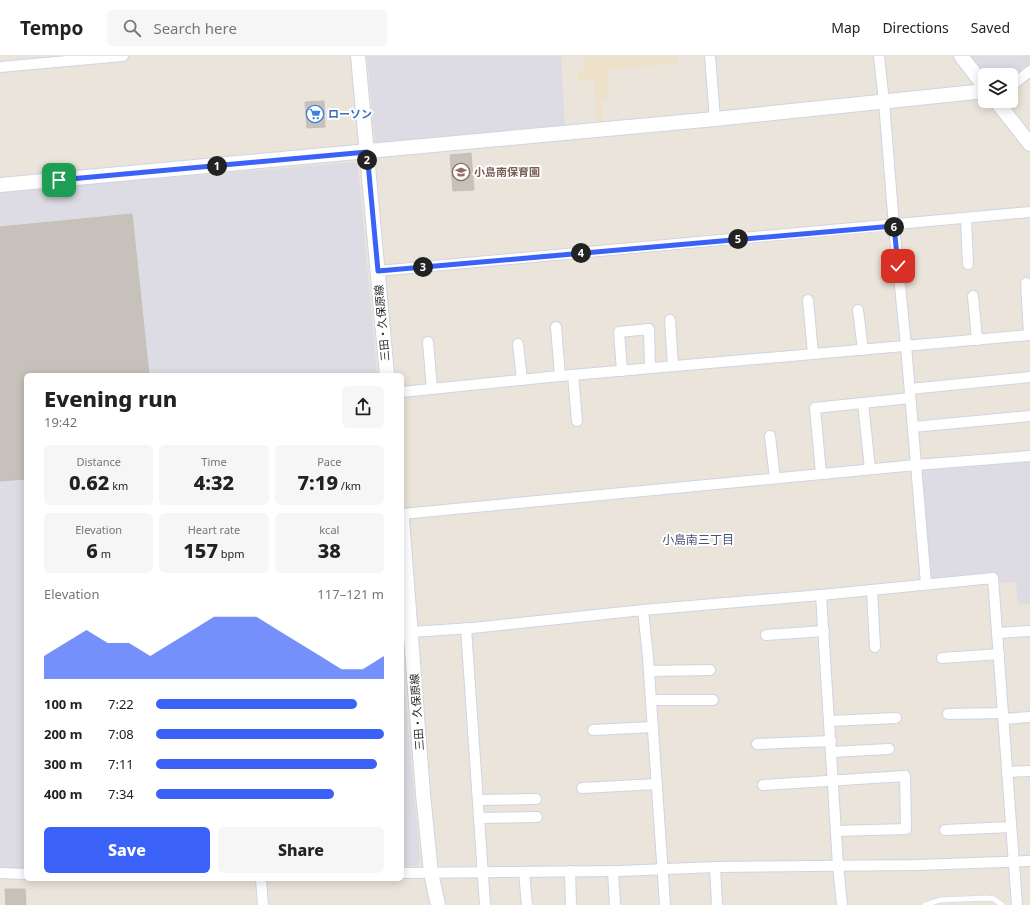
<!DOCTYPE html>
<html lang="en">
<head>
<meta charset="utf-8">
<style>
	:root { --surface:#fff; --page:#f6f6f6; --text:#222; --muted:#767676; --line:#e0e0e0; --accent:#3b62f8 }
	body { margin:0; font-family:"Noto Sans","Noto Sans JP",sans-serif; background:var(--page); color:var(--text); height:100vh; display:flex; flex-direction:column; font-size:15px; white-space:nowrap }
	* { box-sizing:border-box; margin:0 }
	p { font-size:13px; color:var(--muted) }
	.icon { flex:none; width:22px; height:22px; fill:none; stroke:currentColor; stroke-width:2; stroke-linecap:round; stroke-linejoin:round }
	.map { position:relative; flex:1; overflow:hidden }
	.details { position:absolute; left:24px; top:317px; width:380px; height:508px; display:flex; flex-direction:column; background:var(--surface); border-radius:6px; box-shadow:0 2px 10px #0003 }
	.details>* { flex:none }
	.buttons { position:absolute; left:978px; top:12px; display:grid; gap:8px }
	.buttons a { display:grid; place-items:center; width:40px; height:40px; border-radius:6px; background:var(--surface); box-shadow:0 2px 10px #0003; font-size:20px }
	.pin { position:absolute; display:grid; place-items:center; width:34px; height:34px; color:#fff; margin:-17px; border-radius:8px; box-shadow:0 2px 6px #0006 }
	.km { position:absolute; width:20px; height:20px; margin:-10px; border-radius:50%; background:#222; color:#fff; font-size:11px; line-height:20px; text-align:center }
	.round { display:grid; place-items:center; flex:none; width:42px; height:42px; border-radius:6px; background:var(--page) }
	.overview { display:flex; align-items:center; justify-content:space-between; height:68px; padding:0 20px }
	h1 { font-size:22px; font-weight:800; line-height:30px }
	.figures { display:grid; grid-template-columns:repeat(3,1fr); gap:6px; height:68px; padding:4px 20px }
	.figures div { display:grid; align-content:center; border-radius:6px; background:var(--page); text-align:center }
	.figures b { font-size:20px; font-weight:800 }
	.figures small { font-size:11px; font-weight:400 }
	.figures p { font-size:11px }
	.chart { height:112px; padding:8px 20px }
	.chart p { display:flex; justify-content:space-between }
	.chart svg { width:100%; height:72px; margin-top:4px; fill:var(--accent); opacity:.7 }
	.action { display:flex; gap:8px; margin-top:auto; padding:8px 20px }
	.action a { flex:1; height:46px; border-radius:6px; background:var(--accent); color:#fff; font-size:16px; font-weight:800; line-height:46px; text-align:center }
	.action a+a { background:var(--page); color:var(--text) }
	ul { padding:0 20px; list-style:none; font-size:13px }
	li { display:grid; grid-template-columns:64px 48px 1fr; align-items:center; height:30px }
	li i { height:10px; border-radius:5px; background:var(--accent) }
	header { display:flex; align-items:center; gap:24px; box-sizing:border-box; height:56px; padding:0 20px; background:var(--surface); border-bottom:1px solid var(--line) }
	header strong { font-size:19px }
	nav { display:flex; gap:22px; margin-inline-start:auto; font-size:14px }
	.search { width:280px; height:36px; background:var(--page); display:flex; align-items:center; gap:10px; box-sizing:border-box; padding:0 14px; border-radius:6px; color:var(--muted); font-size:15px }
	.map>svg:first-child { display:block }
	.industrial { fill:#dddbe3 }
	.education { fill:#ede1ca }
	.building { fill:#c6c1ba; stroke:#c6c0b4 }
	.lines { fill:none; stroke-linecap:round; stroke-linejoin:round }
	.lane-casing { stroke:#d0d4e2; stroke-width:6 }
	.street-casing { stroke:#d0d4e2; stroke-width:12 }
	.secondary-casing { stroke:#d0d4e2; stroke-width:16 }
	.lane { stroke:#fff; stroke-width:5 }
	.street { stroke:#fff; stroke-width:10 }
	.secondary { stroke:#fff; stroke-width:14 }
	.route-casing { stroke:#fff; stroke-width:8 }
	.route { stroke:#3b62f8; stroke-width:5 }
	.labels { text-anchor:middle; stroke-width:4; stroke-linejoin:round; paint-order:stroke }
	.shop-label { font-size:11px; font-weight:bold; fill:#366cbe; stroke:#fff; text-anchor:start }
	.education-label { font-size:11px; font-weight:bold; fill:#785e54; stroke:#fff; text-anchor:start }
	.street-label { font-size:11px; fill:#292929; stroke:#fff }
	.neighbourhood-label { font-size:12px; fill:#4a5379; stroke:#fff }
</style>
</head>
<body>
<header>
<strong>Tempo</strong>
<div class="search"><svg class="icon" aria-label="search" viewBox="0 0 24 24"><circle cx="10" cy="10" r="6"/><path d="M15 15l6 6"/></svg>Search here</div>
<nav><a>Map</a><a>Directions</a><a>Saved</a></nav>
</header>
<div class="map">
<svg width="1030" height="849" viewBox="0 0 1030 849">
	<rect width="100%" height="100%" fill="#ebe4da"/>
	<g class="industrial">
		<path d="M367,0h194l4,72 -190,16z"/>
		<path d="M970,0h60v11l-19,14v-6h-26z"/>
		<path d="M355,106l3,4 19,209h-351v494h-26v-677z"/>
		<path d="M1030,404v144l-12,1 -2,-23 -18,1 -1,-9 -67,7 -10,-109 3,-1z"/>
		<path d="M402,602l18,203 -4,5h-14z"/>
	</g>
	<path class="education" d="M583,0h94l1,7 -71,7 2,28 -8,1 2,24h-6l-3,-43 -16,1 -1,-9 7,-1z"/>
	<g class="building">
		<path d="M324,45l1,26 -18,1 -2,-26z"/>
		<path d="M471,97l3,37 -21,1 -3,-36z"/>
		<path d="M132,158l17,161h-123v104l-26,2v-254z"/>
		<path d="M5,833h20l1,16h-20z"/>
	</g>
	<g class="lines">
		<defs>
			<g id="lane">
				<path d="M925,849l6,-2"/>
				<path d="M931,849v-2l9,-3 47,-2 7,1 8,6"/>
			</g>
			<g id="street">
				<path d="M710,0l5,63"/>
				<path d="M879,0l5,46 10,124 12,120 20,238"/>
				<path d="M0,11l123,-11"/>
				<path d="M1011,30l19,-15"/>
				<path d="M966,163l2,45"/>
				<path d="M378,215l652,-59"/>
				<path d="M1026,227l3,52"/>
				<path d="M973,240l4,44"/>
				<path d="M808,244l5,54"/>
				<path d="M858,254l5,40"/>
				<path d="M670,264l3,46"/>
				<path d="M556,271l4,49"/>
				<path d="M428,286l4,47"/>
				<path d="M518,288l4,36"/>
				<path d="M622,315l-3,-39 30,-3 1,39"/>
				<path d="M573,319l4,46"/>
				<path d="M910,333l120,-12"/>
				<path d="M402,336l147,-15 481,-42"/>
				<path d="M863,347l7,66"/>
				<path d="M913,371l117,-11"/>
				<path d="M770,380l5,42"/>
				<path d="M821,418l-6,-66 95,-10"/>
				<path d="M402,458l514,-49 114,-9"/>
				<path d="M872,534l3,57"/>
				<path d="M821,539l17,270 4,40"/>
				<path d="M643,554l5,47 17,248"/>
				<path d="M466,572l19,277"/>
				<path d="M411,576l61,-4 171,-18 178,-15 172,-17 24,327"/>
				<path d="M997,577l33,-2"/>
				<path d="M766,579l58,-4"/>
				<path d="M942,602l57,-4"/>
				<path d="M649,615l61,-1"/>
				<path d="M651,644h62"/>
				<path d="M948,658l55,-1"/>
				<path d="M1003,663l27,-2"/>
				<path d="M830,665l66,-3"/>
				<path d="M593,674l60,-3"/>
				<path d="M757,688l74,-3"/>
				<path d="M831,696l58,-3"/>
				<path d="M1007,716l23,-1"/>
				<path d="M763,729l142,-9 1,53 -70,2"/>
				<path d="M582,732l75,-4"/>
				<path d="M478,744l58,-1"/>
				<path d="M479,762l58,-1"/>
				<path d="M945,774l66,-3"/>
				<path d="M715,811l2,38"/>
				<path d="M570,815l1,34"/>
				<path d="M613,815l2,34"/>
				<path d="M524,816l3,33"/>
				<path d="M0,817l26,1"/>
				<path d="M402,817l218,-2 95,-4 202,-2 113,-4"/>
				<path d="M261,823l2,26"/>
			</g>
			<g id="secondary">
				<path d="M358,0l29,319"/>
				<path d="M961,0l24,31"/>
				<path d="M996,45l34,43"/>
				<path d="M0,129l715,-66 270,-28"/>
				<path d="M402,463l21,275 8,79 7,32"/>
			</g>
		</defs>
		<use href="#lane" class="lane-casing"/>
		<use href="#street" class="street-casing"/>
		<use href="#secondary" class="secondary-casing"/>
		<use href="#lane" class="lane"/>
		<use href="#street" class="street"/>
		<use href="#secondary" class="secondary"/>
	</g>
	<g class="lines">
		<defs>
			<path id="route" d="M59,124l308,-28 11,119 516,-45 4,40"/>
		</defs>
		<use href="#route" class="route-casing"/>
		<use href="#route" class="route"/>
	</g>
	<defs>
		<symbol id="supermarket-ring" viewBox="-11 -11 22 22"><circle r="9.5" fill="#fff" stroke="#3f7fe0" stroke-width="1.5"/><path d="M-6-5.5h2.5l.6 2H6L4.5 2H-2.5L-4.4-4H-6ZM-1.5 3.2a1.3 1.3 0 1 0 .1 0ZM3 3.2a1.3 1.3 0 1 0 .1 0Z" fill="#3f7fe0"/></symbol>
		<symbol id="school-ring" viewBox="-11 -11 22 22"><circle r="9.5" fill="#fff" stroke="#8d6e63" stroke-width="1.5"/><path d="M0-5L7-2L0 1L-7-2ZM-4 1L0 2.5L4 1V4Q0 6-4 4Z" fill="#8d6e63"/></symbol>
	</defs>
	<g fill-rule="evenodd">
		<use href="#supermarket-ring" x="305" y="48" width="20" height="20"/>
		<use href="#school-ring" x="451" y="106" width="20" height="20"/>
	</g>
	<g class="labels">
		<g class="shop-label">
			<text x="328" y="62">ローソン</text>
		</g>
		<g class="education-label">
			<text x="474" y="120">小島南保育園</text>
		</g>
		<g class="street-label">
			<text transform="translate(382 267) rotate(-95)" y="4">三田・久保原線</text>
			<text transform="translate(417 656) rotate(-94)" y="4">三田・久保原線</text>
		</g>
		<g class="neighbourhood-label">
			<text x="698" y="488">小島南三丁目</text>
		</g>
	</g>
</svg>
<div class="buttons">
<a><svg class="icon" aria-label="layers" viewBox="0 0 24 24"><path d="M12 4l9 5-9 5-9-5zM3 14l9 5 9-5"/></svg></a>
</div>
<div class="pin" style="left:59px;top:124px;background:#1e9e55"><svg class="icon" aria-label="arrive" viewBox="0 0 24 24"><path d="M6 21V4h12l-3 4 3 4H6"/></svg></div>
<div class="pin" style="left:898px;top:210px;background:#d93025"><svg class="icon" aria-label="check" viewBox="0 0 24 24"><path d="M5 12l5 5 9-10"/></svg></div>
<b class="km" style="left:217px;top:110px">1</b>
<b class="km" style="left:367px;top:104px">2</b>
<b class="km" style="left:423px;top:211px">3</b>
<b class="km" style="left:581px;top:197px">4</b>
<b class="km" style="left:738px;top:183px">5</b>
<b class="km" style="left:894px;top:171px">6</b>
<section class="details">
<div class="overview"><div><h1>Evening run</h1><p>19:42</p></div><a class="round"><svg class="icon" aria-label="share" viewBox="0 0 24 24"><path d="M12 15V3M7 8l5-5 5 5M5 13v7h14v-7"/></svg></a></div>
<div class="figures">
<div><p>Distance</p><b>0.62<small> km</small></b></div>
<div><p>Time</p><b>4:32</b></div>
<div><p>Pace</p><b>7:19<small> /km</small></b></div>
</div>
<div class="figures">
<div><p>Elevation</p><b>6<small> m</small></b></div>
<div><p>Heart rate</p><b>157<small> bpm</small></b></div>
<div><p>kcal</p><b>38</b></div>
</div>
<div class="chart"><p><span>Elevation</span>117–121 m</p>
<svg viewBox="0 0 160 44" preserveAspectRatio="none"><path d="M0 44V30L10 22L20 14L30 22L40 22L50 30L60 22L70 14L80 6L90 6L100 6L110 14L120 22L130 30L140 38L150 38L160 30V44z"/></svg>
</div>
<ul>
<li><b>100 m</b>7:22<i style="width:88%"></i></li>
<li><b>200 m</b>7:08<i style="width:100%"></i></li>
<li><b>300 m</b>7:11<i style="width:97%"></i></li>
<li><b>400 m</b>7:34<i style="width:78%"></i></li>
</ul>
<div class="action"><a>Save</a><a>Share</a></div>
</section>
</div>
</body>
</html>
